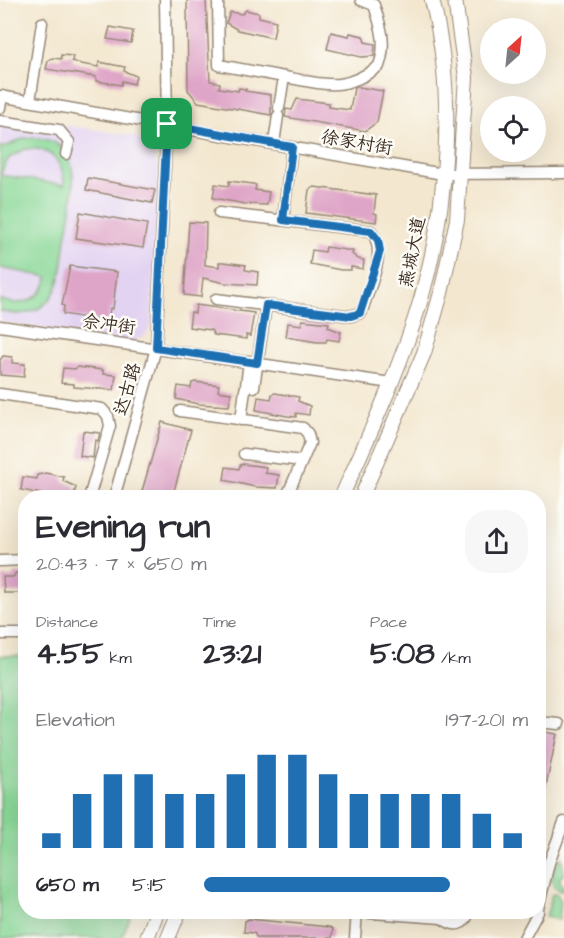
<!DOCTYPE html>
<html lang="en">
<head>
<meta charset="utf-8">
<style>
	:root { --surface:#fff; --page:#f7f7f7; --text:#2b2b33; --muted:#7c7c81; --accent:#1f6fb2 }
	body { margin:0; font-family:"Architects Daughter","LXGW WenKai TC",sans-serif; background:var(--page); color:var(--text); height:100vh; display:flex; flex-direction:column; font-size:22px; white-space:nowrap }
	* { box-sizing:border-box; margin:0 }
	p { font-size:20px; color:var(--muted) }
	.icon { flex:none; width:33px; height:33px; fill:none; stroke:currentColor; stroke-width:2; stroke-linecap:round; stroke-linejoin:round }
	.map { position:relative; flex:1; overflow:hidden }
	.sheet { position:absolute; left:18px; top:490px; width:528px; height:429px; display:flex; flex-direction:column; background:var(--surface); border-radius:24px; box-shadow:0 6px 24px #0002 }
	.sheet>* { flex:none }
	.needle { width:39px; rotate:27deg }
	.buttons { position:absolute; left:480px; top:18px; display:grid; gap:12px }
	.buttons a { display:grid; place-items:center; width:66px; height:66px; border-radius:50%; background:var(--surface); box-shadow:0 6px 24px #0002; font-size:30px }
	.pin { position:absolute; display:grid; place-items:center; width:51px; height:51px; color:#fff; margin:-26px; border-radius:12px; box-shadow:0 3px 9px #0006 }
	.round { display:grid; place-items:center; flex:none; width:63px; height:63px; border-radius:24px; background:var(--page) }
	.head { display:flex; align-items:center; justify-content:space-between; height:102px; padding:0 18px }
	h1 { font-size:33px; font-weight:700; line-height:45px }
	.metrics { display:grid; grid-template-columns:repeat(3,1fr); gap:9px; height:102px; padding:6px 18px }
	.metrics div { display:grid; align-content:center }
	.metrics b { font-size:30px; font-weight:700 }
	.metrics small { font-size:16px; font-weight:400 }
	.metrics p { font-size:16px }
	.chart { height:168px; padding:12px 18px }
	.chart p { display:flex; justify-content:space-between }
	.chart svg { width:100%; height:108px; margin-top:6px; stroke:var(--accent); stroke-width:6 }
	ul { padding:0 18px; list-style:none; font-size:20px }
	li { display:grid; grid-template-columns:96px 72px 1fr; align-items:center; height:45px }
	li i { height:15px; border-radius:8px; background:var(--accent) }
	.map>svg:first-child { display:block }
	.built { fill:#e3d3f2 }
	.green { fill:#88d796; stroke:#62805a; stroke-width:1.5; fill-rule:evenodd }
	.building { fill:#dfa5c8 }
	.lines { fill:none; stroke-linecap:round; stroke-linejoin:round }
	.minor-casing { stroke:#978876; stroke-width:13 }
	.major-casing { stroke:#978876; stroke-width:16 }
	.minor { stroke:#fff; stroke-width:10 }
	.major { stroke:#fff; stroke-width:14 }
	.route-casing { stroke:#fff; stroke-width:12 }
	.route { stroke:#1f6fb2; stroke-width:8 }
	.labels { text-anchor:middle; stroke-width:5; stroke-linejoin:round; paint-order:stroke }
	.street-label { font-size:18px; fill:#3b2a1e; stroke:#fdfcf7 }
</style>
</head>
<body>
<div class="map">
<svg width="564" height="938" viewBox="0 0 564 938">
	<rect width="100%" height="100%" fill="#fdfcf7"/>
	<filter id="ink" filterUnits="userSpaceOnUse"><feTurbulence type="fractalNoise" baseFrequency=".0167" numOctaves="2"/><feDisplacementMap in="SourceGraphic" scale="12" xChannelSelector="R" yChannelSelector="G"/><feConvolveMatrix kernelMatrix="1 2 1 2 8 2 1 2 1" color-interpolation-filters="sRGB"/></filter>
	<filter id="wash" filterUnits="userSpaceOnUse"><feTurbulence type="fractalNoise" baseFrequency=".008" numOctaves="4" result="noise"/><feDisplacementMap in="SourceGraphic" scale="24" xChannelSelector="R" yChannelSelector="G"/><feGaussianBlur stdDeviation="1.35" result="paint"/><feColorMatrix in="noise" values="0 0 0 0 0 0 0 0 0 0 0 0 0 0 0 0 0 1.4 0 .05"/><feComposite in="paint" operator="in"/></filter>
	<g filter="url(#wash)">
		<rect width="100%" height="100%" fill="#f3e7cf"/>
		<path class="built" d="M0,115l135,21 13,10 11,23 -8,157 -6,10 -14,6 -131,-20z"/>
		<g class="green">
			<path d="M24,138c66,-6 49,61 42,100 -3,19 -3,45 -16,61 -13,15 -32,18 -50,12v-12c21,10 43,0 48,-22l-48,-9v-121h5zM25,149c23,-3 40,13 39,36l-64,-10 9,-17z"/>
			<path d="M0,656h25l1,256h107l-12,26h-121z"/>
			<path d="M562,858l2,16 -5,5 5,9 -3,3 -7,-4c-5,-8 0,-23 8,-29z"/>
			<path d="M552,894h5l4,7 -2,19 -13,-3z"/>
		</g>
		<g id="blocks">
			<g class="building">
				<path d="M187,0h19l4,81 10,2 -1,5 19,3 1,-3 7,1 -1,2 26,4v20l-73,-13 -10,-12z"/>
				<path d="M246,10l13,3v4l17,4 -3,17 -35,-8 -12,-7 4,-11 12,2z"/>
				<path d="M110,27l23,4 -2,12 -24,-4z"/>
				<path d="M331,32l18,4 1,-3 13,3 2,6 10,2 -1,12 -13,1 -34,-8z"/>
				<path d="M61,55l12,1 -1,5 9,3 17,3 1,-5 26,5 -1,4 12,5 -2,8 -12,-3 -1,4 -25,-4v-4l-50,-8 2,-8 4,-3 9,1z"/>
				<path d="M359,87l24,4 -6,31 -12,9 -80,-14 1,-8 6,1 5,-11 32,4v4l21,3 4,-22z"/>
				<path d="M88,178l67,12 -3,13 -66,-13z"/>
				<path d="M229,181l24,3 3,1 -1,5 14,2 -2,13 -22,-1 -32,-6 2,-14 14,2z"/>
				<path d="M314,187l62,8 -2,18 3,1 -1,8 -70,-9 3,-23z"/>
				<path d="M80,212l67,12 -4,24 -67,-10z"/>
				<path d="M189,222l17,1 -1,42 14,2v-5h4l23,3 -1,5 13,2 -1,13 -32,-2 -22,-5 -2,19 -17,-2z"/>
				<path d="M326,247l27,4 -1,3 6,5 6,1 -1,9 -12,-2v3h-10l-31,-6 2,-14 13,2z"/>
				<path d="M70,266l47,6 -4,37 -3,-1 -2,14 -45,-8 1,-8 -2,-1z"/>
				<path d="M196,305l58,8 -4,23 -4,-1v4l-32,-4 -3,-5 -22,-3 2,-15 4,1z"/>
				<path d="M302,320l27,3 -1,4 13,5 -2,9 -12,-2 -1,3h-9l-31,-5 2,-14 14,2z"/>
				<path d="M3,356l9,1v6l13,1 -1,13 -24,-2v-15z"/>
				<path d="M77,367l26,3v4l13,1 -2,15 -40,-3v-3l-13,-1 2,-15 13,1z"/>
				<path d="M195,382l24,3 -1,6 13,2 -2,13 -31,-2 -22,-5 2,-13 13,2 1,-5z"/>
				<path d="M275,393l24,4 -1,4 12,5 -1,9 -13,-2v4l-9,-1 -31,-6 2,-13 13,2 1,-5z"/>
				<path d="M162,422l29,8 -19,68h-32z"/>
				<path d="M83,431l17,2 -2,8 -3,-1 -2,18 -13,-2z"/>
				<path d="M243,464l23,3 -1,6 14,2 -2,13 -22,-1 -31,-7 2,-13 13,2 1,-4z"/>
				<path d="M46,473l18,4 -1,4 13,6 -2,8 -12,-1 -1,3 -9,-1 -31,-6 2,-13 14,2v-4z"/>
				<path d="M16,573h10v20h-22l-1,-16h10z"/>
				<path d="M545,732l12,2 -15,71h-4v-64l5,-1z"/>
				<path d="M249,919l80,8 4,2 -1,9h-75l-3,-5 -10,-1 1,-11z"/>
			</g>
		</g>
	</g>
	<g filter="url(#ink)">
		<use href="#blocks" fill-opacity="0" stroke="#978876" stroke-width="1.5"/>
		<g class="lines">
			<defs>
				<g id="minor">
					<path d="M218,0l1,65 65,12 -5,31"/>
					<path d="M284,77c42,7 59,16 95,-11 8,-22 2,-40 -5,-61l-13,-5"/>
					<path d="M0,96l443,78 121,-1"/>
					<path d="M30,101l12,-78"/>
					<path d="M0,108l2,-12"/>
					<path d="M0,121l59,9 10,12 -3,12"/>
					<path d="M274,143l4,-27"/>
					<path d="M283,220l9,-73"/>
					<path d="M216,299l135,17 9,-3 3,-5c7,-24 25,-56 8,-77l-152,-18"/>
					<path d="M0,326l391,57"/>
					<path d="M246,386l3,-25"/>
					<path d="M254,387l12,-82"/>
					<path d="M0,394l102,15 6,7 2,10 -21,72"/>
					<path d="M180,411l123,17 5,6 2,9 -24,55"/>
					<path d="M241,420l4,-30"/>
					<path d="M244,454l58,7"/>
					<path d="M114,498l42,-150 11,-224 -2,-124"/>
					<path d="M0,561l26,-1"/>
					<path d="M0,634h26"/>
					<path d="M538,722l21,2"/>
					<path d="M538,909l11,-46 15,-41"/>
					<path d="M442,918c12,10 23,8 27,-6"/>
					<path d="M355,938l2,-26 85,6 2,-6"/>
					<path d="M524,938l14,-26"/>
				</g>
				<g id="major">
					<path d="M341,498c29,-65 60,-131 80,-199 27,-94 35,-204 11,-299"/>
					<path d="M361,498l63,-145 17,-60 16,-73 9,-143 -11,-77"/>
					<path d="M147,938l10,-26"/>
					<path d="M168,938l11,-26"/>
				</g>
			</defs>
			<use href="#minor" class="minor-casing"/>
			<use href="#major" class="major-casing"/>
			<use href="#minor" class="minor"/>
			<use href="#major" class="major"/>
		</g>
	</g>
	<g class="lines" filter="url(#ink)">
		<defs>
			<path id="route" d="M167,124l125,23 -9,73 88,11 7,9 2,11 -20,62 -9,3 -85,-11 -9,58 -101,-15z"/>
		</defs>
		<use href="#route" class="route-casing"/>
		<use href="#route" class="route"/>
	</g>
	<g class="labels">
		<g class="street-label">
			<text transform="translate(357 142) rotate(10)" y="6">徐家村街</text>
			<text transform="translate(412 252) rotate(-79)" y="6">燕城大道</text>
			<text transform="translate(109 324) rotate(8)" y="6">佘冲街</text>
			<text transform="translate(127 389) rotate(-74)" y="6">达古路</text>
		</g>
	</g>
</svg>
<div class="buttons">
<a><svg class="needle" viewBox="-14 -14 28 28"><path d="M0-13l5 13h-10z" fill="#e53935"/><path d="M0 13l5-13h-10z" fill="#7c7c81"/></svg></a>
<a><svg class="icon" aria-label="locate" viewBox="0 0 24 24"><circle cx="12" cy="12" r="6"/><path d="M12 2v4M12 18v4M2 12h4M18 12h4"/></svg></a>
</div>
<div class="pin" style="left:167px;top:124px;background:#1e9e55"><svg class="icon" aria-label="arrive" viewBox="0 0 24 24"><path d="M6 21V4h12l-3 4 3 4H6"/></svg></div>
<section class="sheet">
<div class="head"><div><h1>Evening run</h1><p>20:43 · 7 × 650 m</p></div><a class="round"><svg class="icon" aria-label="share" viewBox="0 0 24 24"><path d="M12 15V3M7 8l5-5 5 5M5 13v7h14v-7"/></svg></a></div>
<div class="metrics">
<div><p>Distance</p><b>4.55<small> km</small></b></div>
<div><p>Time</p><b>23:21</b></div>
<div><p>Pace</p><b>5:08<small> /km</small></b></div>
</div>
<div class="chart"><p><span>Elevation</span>197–201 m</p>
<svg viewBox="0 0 160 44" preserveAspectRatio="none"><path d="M5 44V38M15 44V22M25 44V14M35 44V14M45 44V22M55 44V22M65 44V14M75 44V6M85 44V6M95 44V14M105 44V22M115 44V22M125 44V22M135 44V22M145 44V30M155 44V38"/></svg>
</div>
<ul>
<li><b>650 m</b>5:15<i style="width:76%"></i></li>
</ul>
</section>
</div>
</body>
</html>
